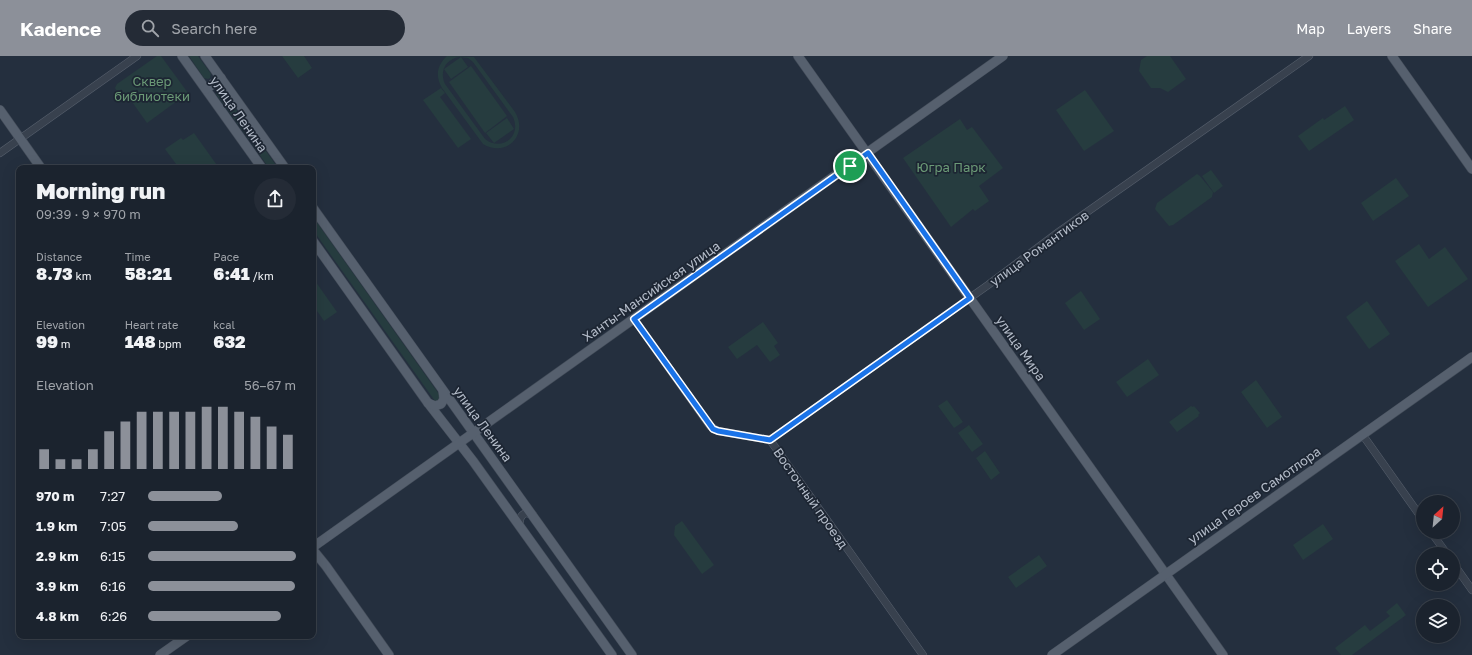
<!DOCTYPE html>
<html lang="en">
<head>
<meta charset="utf-8">
<style>
	:root { --surface:#1b232e; --page:#242b36; --text:#f1f3f6; --muted:#a0a4aa; --line:#39404a; --accent:#8c9099 }
	body { margin:0; font-family:"Golos Text",sans-serif; background:var(--page); color:var(--text); height:100vh; display:flex; flex-direction:column; font-size:15px; white-space:nowrap }
	* { box-sizing:border-box; margin:0 }
	p { font-size:13px; color:var(--muted) }
	.icon { flex:none; width:22px; height:22px; fill:none; stroke:currentColor; stroke-width:2; stroke-linecap:round; stroke-linejoin:round }
	.map { position:relative; flex:1; overflow:hidden }
	.panel { position:absolute; left:16px; top:109px; width:300px; height:474px; display:flex; flex-direction:column; background:var(--surface); border-radius:8px; box-shadow:0 4px 16px #0002,0 0 0 1px var(--line) }
	.panel>* { flex:none }
	.needle { width:26px; rotate:27deg }
	.buttons { position:absolute; left:1416px; top:439px; display:grid; gap:8px }
	.buttons a { display:grid; place-items:center; width:44px; height:44px; border-radius:50%; background:var(--surface); box-shadow:0 4px 16px #0002,0 0 0 1px var(--line); font-size:20px }
	.pin { position:absolute; display:grid; place-items:center; width:34px; height:34px; color:#fff; margin:-17px; border:2px solid #fff; border-radius:50%; box-shadow:0 1px 4px #0007 }
	.round { display:grid; place-items:center; flex:none; width:42px; height:42px; border-radius:21px; background:var(--page) }
	.headline { display:flex; align-items:center; justify-content:space-between; height:68px; padding:0 20px }
	h1 { font-size:22px; font-weight:800; line-height:30px }
	.figures { display:grid; grid-template-columns:repeat(3,1fr); gap:6px; height:68px; padding:4px 20px }
	.figures div { display:grid; align-content:center }
	.figures b { font-size:17px; font-weight:800 }
	.figures small { font-size:11px; font-weight:400 }
	.figures p { font-size:11px }
	.chart { height:112px; padding:8px 20px }
	.chart p { display:flex; justify-content:space-between }
	.chart svg { width:100%; height:72px; margin-top:4px; stroke:var(--accent); stroke-width:6 }
	ul { padding:0 20px; list-style:none; font-size:13px }
	li { display:grid; grid-template-columns:64px 48px 1fr; align-items:center; height:30px }
	li i { height:10px; border-radius:5px; background:var(--accent) }
	header { display:flex; align-items:center; gap:24px; box-sizing:border-box; height:56px; padding:0 20px; background:var(--accent); color:#fff }
	header strong { font-size:19px }
	nav { display:flex; gap:22px; margin-inline-start:auto; font-size:14px }
	.search { width:280px; height:36px; background:var(--page); display:flex; align-items:center; gap:10px; box-sizing:border-box; padding:0 14px; border-radius:22px; color:var(--muted); font-size:15px }
	.map>svg:first-child { display:block }
	.green { fill:#263c3f; fill-rule:evenodd }
	.lines { fill:none; stroke-linecap:round; stroke-linejoin:round }
	.minor-casing { stroke:#565f6c; stroke-width:8 }
	.major-casing { stroke:#414a57; stroke-width:10 }
	.minor { stroke:#38414e; stroke-width:7 }
	.major { stroke:#56606e; stroke-width:9 }
	.route-casing { stroke:#fff; stroke-width:8 }
	.route { stroke:#1a73e8; stroke-width:5 }
	.labels { text-anchor:middle; stroke-width:3.5; stroke-linejoin:round; paint-order:stroke }
	.park-label { font-size:13px; fill:#6b9a76; stroke:#1d2633 }
	.street-label { font-size:13px; fill:#b4bcc9; stroke:#1d2633 }
</style>
</head>
<body>
<header>
<strong>Kadence</strong>
<div class="search"><svg class="icon" aria-label="search" viewBox="0 0 24 24"><circle cx="10" cy="10" r="6"/><path d="M15 15l6 6"/></svg>Search here</div>
<nav><a>Map</a><a>Layers</a><a>Share</a></nav>
</header>
<div class="map">
<svg width="1472" height="599" viewBox="0 0 1472 599">
	<rect width="100%" height="100%" fill="#242f3e"/>
	<g class="green">
		<path d="M157,0h4l27,37 -41,30 -17,-24 -6,4 -9,-15 2,-4z"/>
		<path d="M189,0h9l13,18 -1,4 -2,1 -4,-1z"/>
		<path d="M282,0h22l8,12 -14,10z"/>
		<path d="M447,0l27,1 41,55c14,23 -9,46 -32,32l-41,-56c-7,-12 -5,-23 5,-32zM459,1l9,1 5,4 40,55c9,20 -12,35 -28,22l-40,-55c-6,-13 1,-25 14,-27z"/>
		<path d="M1147,0h23l16,23 -18,13 -8,-4h-9l-12,-17 2,-11z"/>
		<path d="M461,1l7,10 -17,12 -7,-10z"/>
		<path d="M471,10l36,50 -22,17 -36,-51z"/>
		<path d="M441,32l4,5 -5,4 31,42 -13,9 -35,-48z"/>
		<path d="M218,33l4,1 56,78h-9l-53,-74v-4z"/>
		<path d="M1085,34l29,41 -30,20 -28,-41z"/>
		<path d="M1345,50l9,14 -45,31 -11,-15 25,-18 1,2z"/>
		<path d="M507,62l7,11 -20,14 -8,-10z"/>
		<path d="M960,63l7,11 5,-3 31,41 -24,18 10,15 -14,10 -2,-2 -22,18 -48,-69z"/>
		<path d="M194,77l25,35h-40l-14,-19 16,-11 2,2z"/>
		<path d="M1211,114l12,16 -9,7 -12,-17z"/>
		<path d="M1197,118l3,2 13,16 -1,5 -39,28 -4,1 -14,-17 2,-6z"/>
		<path d="M1396,122l13,18 -36,25 -12,-18z"/>
		<path d="M313,161l128,180 -2,4h-4l-122,-171z"/>
		<path d="M1419,188l10,15 16,-12 23,32 -40,28 -33,-46z"/>
		<path d="M313,222l24,34 -13,9 -11,-16z"/>
		<path d="M1081,235l19,28 -16,11 -19,-27z"/>
		<path d="M1367,245l23,33 -21,15 -23,-32z"/>
		<path d="M763,266l15,21 -4,3 6,9 -10,7 -13,-17 -20,14 -9,-12z"/>
		<path d="M1148,303l11,16 -32,22 -11,-15z"/>
		<path d="M1256,324l26,37 -15,11 -26,-36z"/>
		<path d="M947,344l16,22 -9,6 -16,-22z"/>
		<path d="M1191,350l2,1 1,-1 6,7 -2,2 1,1 -22,16 -8,-10z"/>
		<path d="M969,369l14,19 -11,8 -14,-19z"/>
		<path d="M985,395l15,22 -9,7 -15,-22z"/>
		<path d="M682,465l32,44 -12,9 -28,-39 1,-9z"/>
		<path d="M1323,468l10,15 -30,21 -10,-15z"/>
		<path d="M1039,499l8,11 -31,22 -8,-11z"/>
		<path d="M1397,547l9,12 -54,40h-11l-6,-7 30,-23 5,6 20,-15 -4,-4z"/>
	</g>
	<g class="lines">
		<defs>
			<g id="minor">
				<path d="M0,97l137,-97"/>
				<path d="M634,263l76,107 8,5 52,9 153,215"/>
				<path d="M1362,378l61,86"/>
				<path d="M770,384l218,-155 72,-54 249,-175"/>
				<path d="M520,470c-1,-6 0,-11 6,-13l7,2"/>
				<path d="M1431,476l16,22"/>
				<path d="M1453,507l19,27"/>
			</g>
			<g id="major">
				<path d="M182,0l80,112"/>
				<path d="M205,0l80,112"/>
				<path d="M798,0l425,599"/>
				<path d="M1392,0l80,113"/>
				<path d="M206,33l15,-11"/>
				<path d="M0,54l41,58"/>
				<path d="M313,152l319,447"/>
				<path d="M313,185l115,162 45,58 139,194"/>
				<path d="M428,347l7,3 6,-2 3,-5 -1,-8"/>
				<path d="M313,491l690,-491"/>
				<path d="M313,494l13,16 63,89"/>
				<path d="M160,599l27,-19"/>
				<path d="M1052,599l420,-298"/>
			</g>
		</defs>
		<use href="#minor" class="minor-casing"/>
		<use href="#major" class="major-casing"/>
		<use href="#minor" class="minor"/>
		<use href="#major" class="major"/>
	</g>
	<g class="lines">
		<defs>
			<path id="route" d="M868,97l102,145 -200,142 -52,-9 -5,-2 -79,-110z"/>
		</defs>
		<use href="#route" class="route-casing"/>
		<use href="#route" class="route"/>
	</g>
	<g class="labels">
		<g class="park-label">
			<text x="152" y="30">Сквер<tspan x="152" dy="15">библиотеки</tspan></text>
			<text x="951" y="116">Югра Парк</text>
		</g>
		<g class="street-label">
			<text transform="translate(239 58) rotate(55)" y="5">улица Ленина</text>
			<text transform="translate(1039 192) rotate(-36)" y="5">улица Романтиков</text>
			<text transform="translate(651 235) rotate(-35)" y="5">Ханты-Мансийская улица</text>
			<text transform="translate(1021 292) rotate(55)" y="5">улица Мира</text>
			<text transform="translate(483 368) rotate(54)" y="5">улица Ленина</text>
			<text transform="translate(1254 439) rotate(-35)" y="5">улица Героев Самотлора</text>
			<text transform="translate(811 442) rotate(55)" y="5">Восточный проезд</text>
		</g>
	</g>
</svg>
<div class="buttons">
<a><svg class="needle" viewBox="-14 -14 28 28"><path d="M0-13l5 13h-10z" fill="#e53935"/><path d="M0 13l5-13h-10z" fill="#a0a4aa"/></svg></a>
<a><svg class="icon" aria-label="locate" viewBox="0 0 24 24"><circle cx="12" cy="12" r="6"/><path d="M12 2v4M12 18v4M2 12h4M18 12h4"/></svg></a>
<a><svg class="icon" aria-label="layers" viewBox="0 0 24 24"><path d="M12 4l9 5-9 5-9-5zM3 14l9 5 9-5"/></svg></a>
</div>
<div class="pin" style="left:850px;top:110px;background:#1e9e55"><svg class="icon" aria-label="arrive" viewBox="0 0 24 24"><path d="M6 21V4h12l-3 4 3 4H6"/></svg></div>
<section class="panel">
<div class="headline"><div><h1>Morning run</h1><p>09:39 · 9 × 970 m</p></div><a class="round"><svg class="icon" aria-label="share" viewBox="0 0 24 24"><path d="M12 15V3M7 8l5-5 5 5M5 13v7h14v-7"/></svg></a></div>
<div class="figures">
<div><p>Distance</p><b>8.73<small> km</small></b></div>
<div><p>Time</p><b>58:21</b></div>
<div><p>Pace</p><b>6:41<small> /km</small></b></div>
</div>
<div class="figures">
<div><p>Elevation</p><b>99<small> m</small></b></div>
<div><p>Heart rate</p><b>148<small> bpm</small></b></div>
<div><p>kcal</p><b>632</b></div>
</div>
<div class="chart"><p><span>Elevation</span>56–67 m</p>
<svg viewBox="0 0 160 44" preserveAspectRatio="none"><path d="M5 44V32M15 44V38M25 44V38M35 44V32M45 44V21M55 44V15M65 44V9M75 44V9M85 44V9M95 44V9M105 44V6M115 44V6M125 44V9M135 44V12M145 44V18M155 44V23"/></svg>
</div>
<ul>
<li><b>970 m</b>7:27<i style="width:50%"></i></li>
<li><b>1.9 km</b>7:05<i style="width:61%"></i></li>
<li><b>2.9 km</b>6:15<i style="width:100%"></i></li>
<li><b>3.9 km</b>6:16<i style="width:99%"></i></li>
<li><b>4.8 km</b>6:26<i style="width:90%"></i></li>
</ul>
</section>
</div>
</body>
</html>
